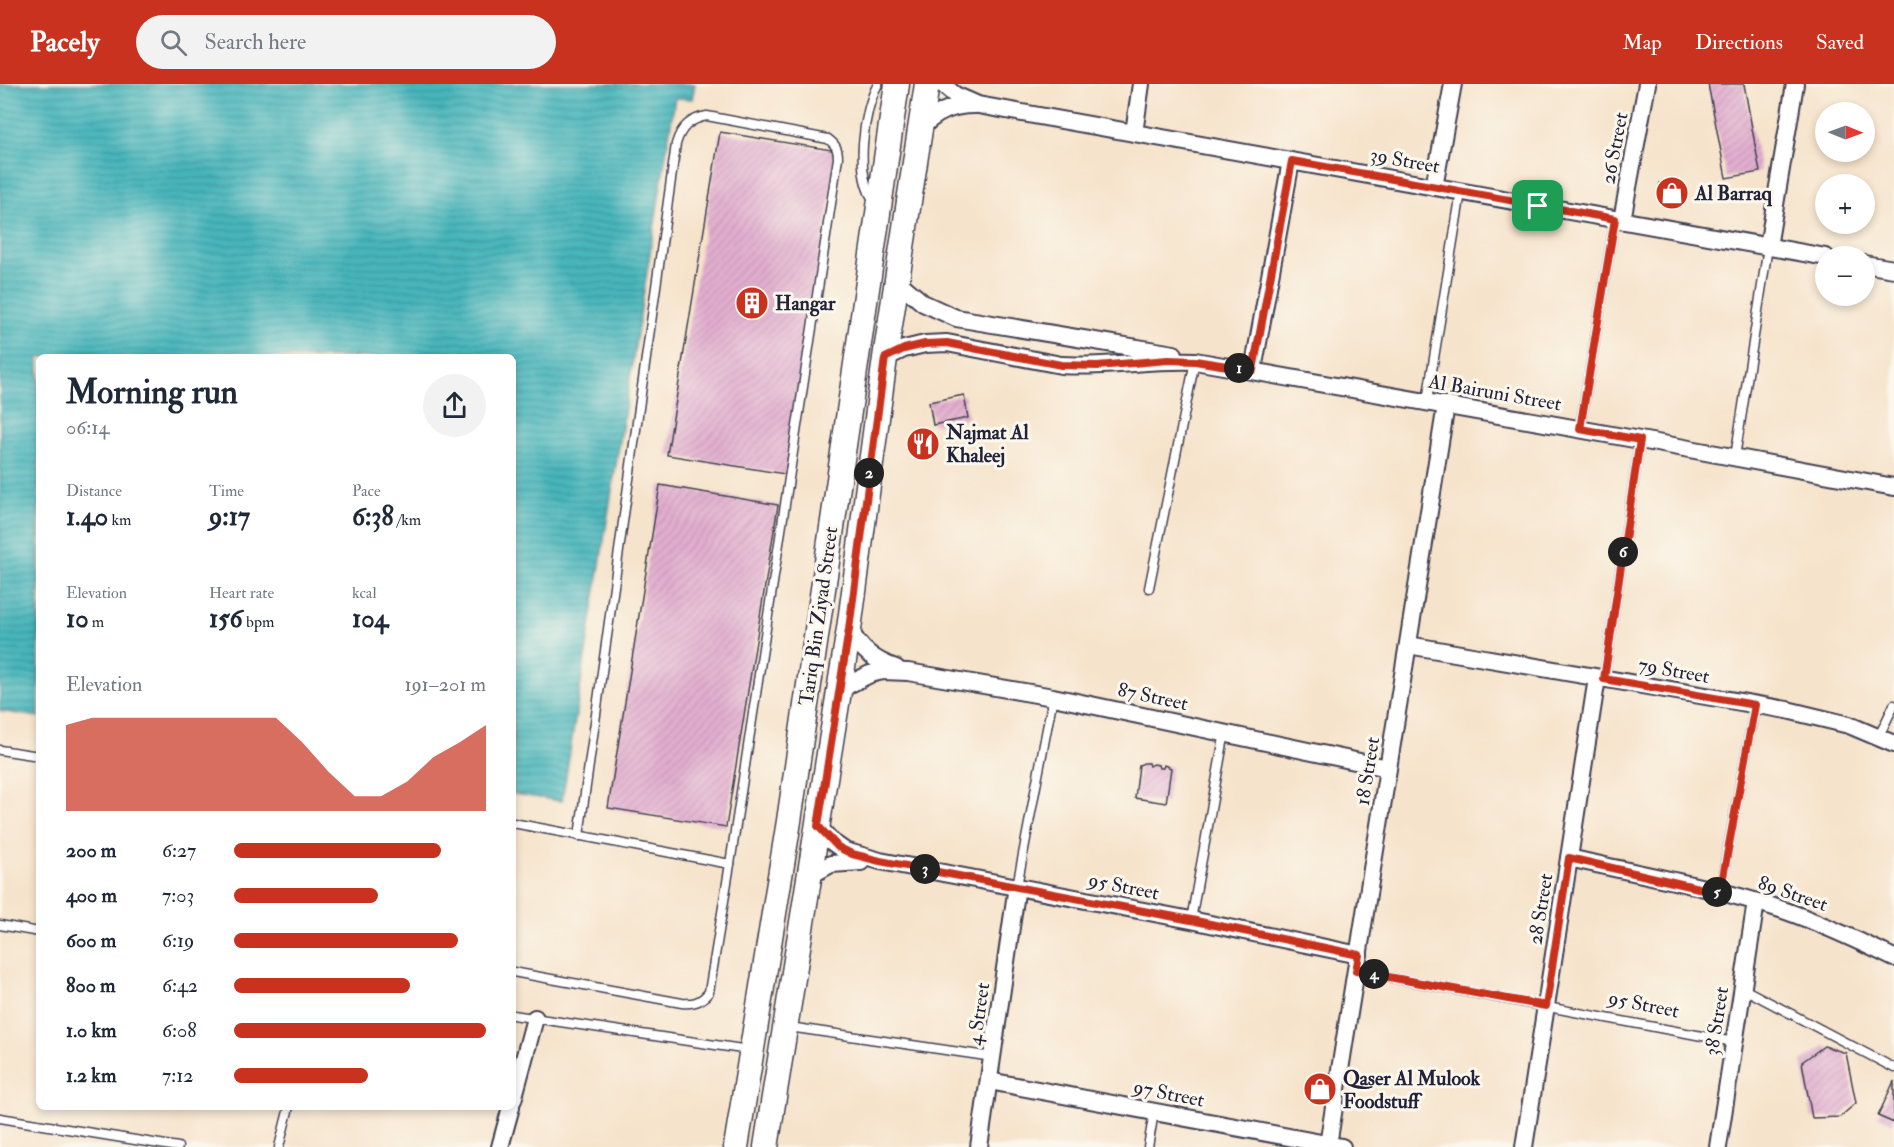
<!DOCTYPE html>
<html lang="en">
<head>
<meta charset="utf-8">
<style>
	:root { --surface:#fff; --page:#f2f2f3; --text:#1f2937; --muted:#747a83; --accent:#c8321e }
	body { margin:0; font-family:"IM FELL Double Pica",serif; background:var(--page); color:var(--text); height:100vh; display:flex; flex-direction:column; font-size:22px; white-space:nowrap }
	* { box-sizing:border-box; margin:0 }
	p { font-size:20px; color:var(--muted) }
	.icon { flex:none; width:33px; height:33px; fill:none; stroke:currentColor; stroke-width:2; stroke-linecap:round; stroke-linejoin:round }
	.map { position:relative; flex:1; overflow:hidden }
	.drawer { position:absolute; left:36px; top:270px; width:480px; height:756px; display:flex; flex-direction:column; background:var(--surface); border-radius:9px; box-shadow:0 3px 9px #0003 }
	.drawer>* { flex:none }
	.needle { width:39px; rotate:91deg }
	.fabs { position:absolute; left:1815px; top:18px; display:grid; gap:12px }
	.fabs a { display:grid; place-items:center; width:60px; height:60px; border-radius:50%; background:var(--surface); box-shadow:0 3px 9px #0003; font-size:30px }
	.pin { position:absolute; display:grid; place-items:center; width:51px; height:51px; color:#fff; margin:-26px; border-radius:12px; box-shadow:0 3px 9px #0006 }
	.km { position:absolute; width:30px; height:30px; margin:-15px; border-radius:50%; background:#222; color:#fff; font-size:16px; line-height:30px; text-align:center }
	.round { display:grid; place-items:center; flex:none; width:63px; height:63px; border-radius:32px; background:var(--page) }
	.summary { display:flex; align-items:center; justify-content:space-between; height:102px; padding:0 30px }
	h1 { font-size:33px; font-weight:700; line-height:45px }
	.metrics { display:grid; grid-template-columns:repeat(3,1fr); gap:9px; height:102px; padding:6px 30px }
	.metrics div { display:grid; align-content:center }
	.metrics b { font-size:26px; font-weight:700 }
	.metrics small { font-size:16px; font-weight:400 }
	.metrics p { font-size:16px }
	.chart { height:168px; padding:12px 30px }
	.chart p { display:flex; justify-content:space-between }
	.chart svg { width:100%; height:108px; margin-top:6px; fill:var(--accent); opacity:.7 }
	ul { padding:0 30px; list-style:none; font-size:20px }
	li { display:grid; grid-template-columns:96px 72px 1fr; align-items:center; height:45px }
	li i { height:15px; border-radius:8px; background:var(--accent) }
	header { display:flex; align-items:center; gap:36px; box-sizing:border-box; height:84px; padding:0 30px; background:var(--accent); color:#fff }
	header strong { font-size:28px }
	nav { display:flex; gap:33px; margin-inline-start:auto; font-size:21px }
	.search { width:420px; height:54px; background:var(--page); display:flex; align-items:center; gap:15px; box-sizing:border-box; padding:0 21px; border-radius:33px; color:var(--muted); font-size:22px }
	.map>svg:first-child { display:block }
	.water { fill:url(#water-rules); stroke:#346c7c; stroke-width:1.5 }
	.building { fill:url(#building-hatch) }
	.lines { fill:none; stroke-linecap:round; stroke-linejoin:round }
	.lane-casing { stroke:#423f51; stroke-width:11 }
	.street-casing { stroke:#423f51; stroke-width:20 }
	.secondary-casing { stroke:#423f51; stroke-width:27 }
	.lane { stroke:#fff; stroke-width:8 }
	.street { stroke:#fff; stroke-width:16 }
	.secondary { stroke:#fff; stroke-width:24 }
	.route-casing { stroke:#fff; stroke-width:12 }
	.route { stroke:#c8321e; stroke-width:8 }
	.labels { text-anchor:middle; stroke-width:6; stroke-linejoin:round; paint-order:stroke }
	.street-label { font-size:20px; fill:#22223b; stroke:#fbf7ec }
	.poi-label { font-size:20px; font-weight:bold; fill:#22223b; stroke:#fbf7ec; text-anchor:start }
</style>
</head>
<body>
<header>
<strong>Pacely</strong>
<div class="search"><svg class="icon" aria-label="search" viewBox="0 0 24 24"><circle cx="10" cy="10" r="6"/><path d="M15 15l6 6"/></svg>Search here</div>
<nav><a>Map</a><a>Directions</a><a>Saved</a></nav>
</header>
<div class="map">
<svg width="1894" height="1063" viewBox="0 0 1894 1063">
	<defs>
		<pattern id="water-rules" width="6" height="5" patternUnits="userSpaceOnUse" patternTransform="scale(1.5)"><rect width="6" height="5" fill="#46b6bc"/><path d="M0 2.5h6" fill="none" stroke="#3a949a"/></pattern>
		<pattern id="building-hatch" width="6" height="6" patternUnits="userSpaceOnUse" patternTransform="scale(1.5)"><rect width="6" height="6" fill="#e2aecf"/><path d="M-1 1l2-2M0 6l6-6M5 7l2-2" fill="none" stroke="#c295b3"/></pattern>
	</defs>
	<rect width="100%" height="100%" fill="#fbf7ec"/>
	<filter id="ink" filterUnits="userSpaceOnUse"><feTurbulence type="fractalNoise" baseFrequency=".0167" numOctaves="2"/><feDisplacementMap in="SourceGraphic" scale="12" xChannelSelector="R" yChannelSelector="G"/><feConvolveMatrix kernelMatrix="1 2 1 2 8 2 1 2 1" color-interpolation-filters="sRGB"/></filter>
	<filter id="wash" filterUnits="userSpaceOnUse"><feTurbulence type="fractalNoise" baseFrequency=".008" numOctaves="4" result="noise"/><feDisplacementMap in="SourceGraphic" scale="24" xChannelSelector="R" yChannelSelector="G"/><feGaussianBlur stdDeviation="1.35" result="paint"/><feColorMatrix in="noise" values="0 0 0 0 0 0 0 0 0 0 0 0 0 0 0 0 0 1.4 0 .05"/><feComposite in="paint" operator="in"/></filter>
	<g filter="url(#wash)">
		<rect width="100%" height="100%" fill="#f6e3cb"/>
		<path class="water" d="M0,0h695l-3,15 -17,-1 -113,703 -49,-7v-437h-474v360l-39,-6z"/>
		<g id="blocks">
			<g class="building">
				<path d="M1708,0h36l16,88 -34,6z"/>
				<path d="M720,48l118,19 -53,323 -118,-19z"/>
				<path d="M1660,99l26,4 -2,15 -26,-3z"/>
				<path d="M964,311l4,23 -35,7 -4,-23z"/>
				<path d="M913,352l20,1 -1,15 -20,-1z"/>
				<path d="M660,401l118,20 -52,322 -118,-19z"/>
				<path d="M1144,679h4l1,3 5,-2 4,1 1,3h4l1,-3 7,3 -5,35 -31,-5 4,-33z"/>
				<path d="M1824,962l22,7 10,50 -16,14 -28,1 -10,-56z"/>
				<path d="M1894,997v42l-16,-7z"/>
			</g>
		</g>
	</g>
	<g filter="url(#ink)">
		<use href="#blocks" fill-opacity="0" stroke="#423f51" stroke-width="1.5"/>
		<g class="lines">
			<defs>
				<g id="lane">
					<path d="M875,118c-21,-25 -12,-91 3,-118"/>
					<path d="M1427,317l34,-209"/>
					<path d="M1580,345l35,-210"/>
					<path d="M1735,373l33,-210"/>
					<path d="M1149,504l46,-227"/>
					<path d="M1604,595l36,-239"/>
					<path d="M1879,652l15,-31"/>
					<path d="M0,666l39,6"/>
					<path d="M513,739l217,41"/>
					<path d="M1017,802l36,-189"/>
					<path d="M1720,808l35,-187"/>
					<path d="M1191,836l34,-188"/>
					<path d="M0,841l39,7"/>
					<path d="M1356,887l378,71"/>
					<path d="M513,888l169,31c12,1 19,-1 27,-11l21,-128 108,-706c0,-9 -2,-13 -10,-19l-121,-23c-17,3 -26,11 -31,28l-97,692"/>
					<path d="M1742,904l152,80"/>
					<path d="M513,931l236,35"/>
					<path d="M789,943l204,30"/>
					<path d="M0,1034l178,29"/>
					<path d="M279,1063l10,-40"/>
					<path d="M1148,1063l6,-35"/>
				</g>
				<g id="street">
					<path d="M942,0l13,11 23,10 848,152"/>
					<path d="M920,45c15,-16 31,-24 54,-24"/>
					<path d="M1134,49l7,-49"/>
					<path d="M1434,103l19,-103"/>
					<path d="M1622,136l25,-136"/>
					<path d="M1768,163l27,-163"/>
					<path d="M1864,180l30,5"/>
					<path d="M896,196l27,23 33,15 218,36"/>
					<path d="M885,274l19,-9 21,-5 22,-1 114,22c45,3 89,-6 134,-4l473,84 226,42"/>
					<path d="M1253,286l38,-209"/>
					<path d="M849,545c11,20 25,32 47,39"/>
					<path d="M1408,561l379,65 62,15 45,19"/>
					<path d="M839,610l9,-9 22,-11 13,-3 25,1 145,25 335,71"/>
					<path d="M818,742l14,16 13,9 35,10 311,59 168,35"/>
					<path d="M1569,774c69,16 144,29 211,51 39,13 77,31 114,49"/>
					<path d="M811,791l20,-11 30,-2"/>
					<path d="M989,997l353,66"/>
					<path d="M513,1016l22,-82"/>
					<path d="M1328,1061l118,-740"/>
					<path d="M500,1063l11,-40"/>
					<path d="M979,1063l38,-261"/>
					<path d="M1524,1063l73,-469"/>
					<path d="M1718,1063l38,-245"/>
				</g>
				<g id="secondary">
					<path d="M736,1063l53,-326 108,-737"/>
					<path d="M766,1063l83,-518 36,-271 42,-274"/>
				</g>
			</defs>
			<use href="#lane" class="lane-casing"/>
			<use href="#street" class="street-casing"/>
			<use href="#secondary" class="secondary-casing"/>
			<use href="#lane" class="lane"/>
			<use href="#street" class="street"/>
			<use href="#secondary" class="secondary"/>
		</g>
	</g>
	<g class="lines" filter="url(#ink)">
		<defs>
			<path id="route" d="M1292,77l323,58 -35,210 60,11 -36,239 151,26 -35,188 -151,-35 -23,148 -190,-35 3,-16 -168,-35 -311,-59 -28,-7 -14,-7 -20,-21 31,-197 36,-271 19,-9 21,-5 22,-1 114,22 36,1 71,-6 27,1 58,9z"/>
		</defs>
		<use href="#route" class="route-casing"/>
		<use href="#route" class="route"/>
	</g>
	<defs>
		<symbol id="shop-disc" viewBox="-11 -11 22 22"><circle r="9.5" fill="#c8321e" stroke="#fbf7ec"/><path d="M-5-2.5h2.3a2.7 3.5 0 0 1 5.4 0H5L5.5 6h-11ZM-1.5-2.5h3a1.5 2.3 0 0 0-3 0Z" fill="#fff"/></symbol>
		<symbol id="building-disc" viewBox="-11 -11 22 22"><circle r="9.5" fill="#c8321e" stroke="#fbf7ec"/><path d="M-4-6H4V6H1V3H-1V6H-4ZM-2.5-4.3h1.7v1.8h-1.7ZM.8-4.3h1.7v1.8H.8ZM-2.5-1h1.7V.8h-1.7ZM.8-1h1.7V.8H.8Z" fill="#fff"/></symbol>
		<symbol id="restaurant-disc" viewBox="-11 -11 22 22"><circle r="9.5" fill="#c8321e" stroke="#fbf7ec"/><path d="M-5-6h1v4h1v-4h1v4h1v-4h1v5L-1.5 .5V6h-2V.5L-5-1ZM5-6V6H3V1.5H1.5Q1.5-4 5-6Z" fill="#fff"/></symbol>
	</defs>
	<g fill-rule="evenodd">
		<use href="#shop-disc" x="1653" y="90" width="38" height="38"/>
		<use href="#building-disc" x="733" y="200" width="38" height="38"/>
		<use href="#restaurant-disc" x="904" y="341" width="38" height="38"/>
		<use href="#shop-disc" x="1301" y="986" width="38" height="38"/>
	</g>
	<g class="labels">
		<g class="street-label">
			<text transform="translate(1614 64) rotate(-79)" y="7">26 Street</text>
			<text transform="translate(1405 76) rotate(10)" y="7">39 Street</text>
			<text transform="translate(1495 308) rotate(10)" y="7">Al Bairuni Street</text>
			<text transform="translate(818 532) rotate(-82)" y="7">Tariq Bin Ziyad Street</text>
			<text transform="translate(1674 586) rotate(10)" y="7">79 Street</text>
			<text transform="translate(1153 612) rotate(12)" y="7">87 Street</text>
			<text transform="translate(1367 687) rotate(-81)" y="7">18 Street</text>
			<text transform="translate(1124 802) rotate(11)" y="7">95 Street</text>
			<text transform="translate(1793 809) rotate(19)" y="7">89 Street</text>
			<text transform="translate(1540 825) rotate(-81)" y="7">28 Street</text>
			<text transform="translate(1644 920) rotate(11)" y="7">95 Street</text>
			<text transform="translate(978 930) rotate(-82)" y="7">4 Street</text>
			<text transform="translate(1716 937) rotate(-81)" y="7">38 Street</text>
			<text transform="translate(1169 1009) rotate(11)" y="7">97 Street</text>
		</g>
		<g class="poi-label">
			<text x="1695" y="116">Al Barraq</text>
			<text x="775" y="226">Hangar</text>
			<text x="946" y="355">Najmat Al<tspan x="946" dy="23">Khaleej</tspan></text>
			<text x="1343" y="1001">Qaser Al Mulook<tspan x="1343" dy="23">Foodstuff</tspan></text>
		</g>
	</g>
</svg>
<div class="fabs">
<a><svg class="needle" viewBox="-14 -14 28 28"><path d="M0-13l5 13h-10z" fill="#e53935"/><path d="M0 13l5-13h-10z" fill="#747a83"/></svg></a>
<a>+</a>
<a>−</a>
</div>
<div class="pin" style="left:1538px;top:122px;background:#1e9e55"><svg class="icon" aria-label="arrive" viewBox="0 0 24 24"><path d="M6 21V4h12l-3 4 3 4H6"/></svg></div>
<b class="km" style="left:1239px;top:284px">1</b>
<b class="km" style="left:869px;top:389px">2</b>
<b class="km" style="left:925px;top:785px">3</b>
<b class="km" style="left:1374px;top:890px">4</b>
<b class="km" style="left:1717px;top:808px">5</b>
<b class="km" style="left:1623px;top:468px">6</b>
<section class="drawer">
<div class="summary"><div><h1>Morning run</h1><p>06:14</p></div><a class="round"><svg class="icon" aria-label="share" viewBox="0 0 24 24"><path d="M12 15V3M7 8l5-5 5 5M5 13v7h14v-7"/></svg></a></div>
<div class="metrics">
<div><p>Distance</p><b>1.40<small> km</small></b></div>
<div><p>Time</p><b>9:17</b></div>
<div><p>Pace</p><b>6:38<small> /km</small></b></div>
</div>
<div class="metrics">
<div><p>Elevation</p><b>10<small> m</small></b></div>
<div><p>Heart rate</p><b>156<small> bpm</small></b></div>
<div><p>kcal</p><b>104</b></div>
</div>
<div class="chart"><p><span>Elevation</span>191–201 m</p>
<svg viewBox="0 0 160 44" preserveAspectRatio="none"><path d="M0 44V9L10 6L20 6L30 6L40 6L50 6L60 6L70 6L80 6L90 16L100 28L110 38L120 38L130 32L140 22L150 16L160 9V44z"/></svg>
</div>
<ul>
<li><b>200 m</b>6:27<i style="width:82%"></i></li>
<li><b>400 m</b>7:03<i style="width:57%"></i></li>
<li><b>600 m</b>6:19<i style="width:89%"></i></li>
<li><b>800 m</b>6:42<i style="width:70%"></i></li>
<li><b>1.0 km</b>6:08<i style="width:100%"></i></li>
<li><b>1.2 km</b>7:12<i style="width:53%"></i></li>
</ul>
</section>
</div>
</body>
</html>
